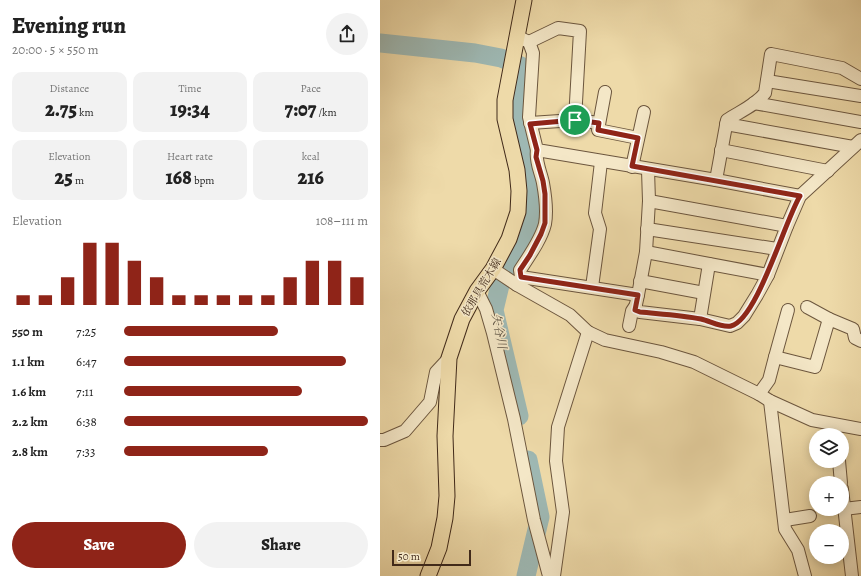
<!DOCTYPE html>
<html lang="en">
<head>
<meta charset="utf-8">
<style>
	:root { --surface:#fff; --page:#f2f2f2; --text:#222; --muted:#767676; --accent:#8f2418 }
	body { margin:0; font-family:Alegreya,"Noto Serif JP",serif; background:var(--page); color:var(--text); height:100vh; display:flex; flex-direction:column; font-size:15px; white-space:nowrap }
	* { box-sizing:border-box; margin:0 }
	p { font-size:13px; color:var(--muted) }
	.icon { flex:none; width:22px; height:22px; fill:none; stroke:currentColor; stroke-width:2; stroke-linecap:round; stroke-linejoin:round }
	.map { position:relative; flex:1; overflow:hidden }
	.sheet { display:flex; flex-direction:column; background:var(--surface); width:380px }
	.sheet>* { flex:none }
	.buttons { position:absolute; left:429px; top:428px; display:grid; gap:8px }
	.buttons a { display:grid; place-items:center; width:40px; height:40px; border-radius:50%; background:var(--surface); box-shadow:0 2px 10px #0003; font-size:20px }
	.scale { position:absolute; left:12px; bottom:10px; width:79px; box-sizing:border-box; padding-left:4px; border:2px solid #412a1a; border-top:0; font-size:11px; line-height:14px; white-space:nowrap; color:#412a1a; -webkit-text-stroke:3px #f4e7c7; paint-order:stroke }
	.pin { position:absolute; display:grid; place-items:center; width:34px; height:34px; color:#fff; margin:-17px; border:2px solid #fff; border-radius:50%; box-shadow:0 1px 4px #0007 }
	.round { display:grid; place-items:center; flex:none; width:42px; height:42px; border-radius:21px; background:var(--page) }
	.head { display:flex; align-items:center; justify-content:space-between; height:68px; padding:0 12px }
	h1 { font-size:22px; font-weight:800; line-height:30px }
	.metrics { display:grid; grid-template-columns:repeat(3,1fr); gap:6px; height:68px; padding:4px 12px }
	.metrics div { display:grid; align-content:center; border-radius:10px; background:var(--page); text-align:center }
	.metrics b { font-size:20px; font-weight:800 }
	.metrics small { font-size:11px; font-weight:400 }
	.metrics p { font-size:11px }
	.chart { height:112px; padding:8px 12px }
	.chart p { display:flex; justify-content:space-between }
	.chart svg { width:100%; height:72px; margin-top:4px; stroke:var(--accent); stroke-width:6 }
	.button { display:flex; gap:8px; margin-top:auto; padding:8px 12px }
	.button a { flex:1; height:46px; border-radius:24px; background:var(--accent); color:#fff; font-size:16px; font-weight:800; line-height:46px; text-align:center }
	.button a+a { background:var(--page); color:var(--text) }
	ul { padding:0 12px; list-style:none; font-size:13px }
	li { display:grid; grid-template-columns:64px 48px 1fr; align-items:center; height:30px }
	li i { height:10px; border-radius:5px; background:var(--accent) }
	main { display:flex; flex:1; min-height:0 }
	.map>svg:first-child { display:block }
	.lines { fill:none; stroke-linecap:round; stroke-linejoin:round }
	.river { stroke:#9eb8b3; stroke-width:19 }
	.minor-casing { stroke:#6c563e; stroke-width:14 }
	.major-casing { stroke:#412a1a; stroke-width:17 }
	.minor { stroke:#f4e7c7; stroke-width:12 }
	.major { stroke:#eedaa9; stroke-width:15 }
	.route-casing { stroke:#fff; stroke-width:8 }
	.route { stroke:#8f2418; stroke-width:5 }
	.labels { text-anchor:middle; stroke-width:3; stroke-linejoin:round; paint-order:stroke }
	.street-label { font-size:11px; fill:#412a1a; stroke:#f4e7c7 }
	.water-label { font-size:12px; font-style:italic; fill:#584e40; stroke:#f4e7c7 }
</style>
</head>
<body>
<main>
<section class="sheet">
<div class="head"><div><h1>Evening run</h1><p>20:00 · 5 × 550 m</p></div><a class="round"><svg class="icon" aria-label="share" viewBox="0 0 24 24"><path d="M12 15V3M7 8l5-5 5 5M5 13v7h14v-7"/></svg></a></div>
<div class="metrics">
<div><p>Distance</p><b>2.75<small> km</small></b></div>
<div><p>Time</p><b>19:34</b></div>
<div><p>Pace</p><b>7:07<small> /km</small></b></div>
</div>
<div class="metrics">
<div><p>Elevation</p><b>25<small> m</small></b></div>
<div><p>Heart rate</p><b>168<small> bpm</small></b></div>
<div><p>kcal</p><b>216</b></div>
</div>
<div class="chart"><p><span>Elevation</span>108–111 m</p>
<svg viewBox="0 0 160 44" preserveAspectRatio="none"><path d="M5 44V38M15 44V38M25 44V27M35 44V6M45 44V6M55 44V17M65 44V27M75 44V38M85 44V38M95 44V38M105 44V38M115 44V38M125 44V27M135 44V17M145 44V17M155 44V27"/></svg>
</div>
<ul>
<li><b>550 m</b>7:25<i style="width:63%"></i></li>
<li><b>1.1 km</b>6:47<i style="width:91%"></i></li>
<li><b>1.6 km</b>7:11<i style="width:73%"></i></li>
<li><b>2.2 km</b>6:38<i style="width:100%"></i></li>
<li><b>2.8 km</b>7:33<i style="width:59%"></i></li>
</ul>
<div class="button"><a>Save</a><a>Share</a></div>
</section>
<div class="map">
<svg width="481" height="576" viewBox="0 0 481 576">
	<rect width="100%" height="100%" fill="#eedaa9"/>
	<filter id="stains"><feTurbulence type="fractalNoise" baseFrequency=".005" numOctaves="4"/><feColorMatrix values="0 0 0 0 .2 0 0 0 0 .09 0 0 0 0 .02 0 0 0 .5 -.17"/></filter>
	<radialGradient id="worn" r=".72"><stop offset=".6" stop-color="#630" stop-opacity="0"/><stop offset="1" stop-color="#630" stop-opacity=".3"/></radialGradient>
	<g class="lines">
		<g class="river">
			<path d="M0,43l95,10 26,5 20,8 -4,23 -1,25 16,69 2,17 -5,31 -15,32 -14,22 -6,25 25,106"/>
			<path d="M146,576l14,-59 -12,-57"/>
		</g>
		<defs>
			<g id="minor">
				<path d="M136,36l13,6 4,11 -4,64 8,33 179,30 84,16"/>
				<path d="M149,42l29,-14 22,3 -5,89"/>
				<path d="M387,81l94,15"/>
				<path d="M225,92l-7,38 40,8"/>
				<path d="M374,103l107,19"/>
				<path d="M150,123l45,-3 24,3"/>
				<path d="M346,124l127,23"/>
				<path d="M341,150l107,21"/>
				<path d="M252,167l12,-55"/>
				<path d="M336,180l11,-60c12,-8 29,-15 38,-27l6,-39 71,14 19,11"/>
				<path d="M269,201l138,25"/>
				<path d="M267,229l130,20"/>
				<path d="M266,252l122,23"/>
				<path d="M113,269l24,16 53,30 18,17 17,8 56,12 33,10 65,32 11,7 42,19 49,9"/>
				<path d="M141,277l-1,-7c9,-14 21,-30 25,-46 2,-11 0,-30 -2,-41 -2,-11 -8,-21 -6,-33"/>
				<path d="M260,281l64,12"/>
				<path d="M137,285l4,-8 117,18 8,-43 3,-51 -1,-31"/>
				<path d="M212,287l8,-58 -5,-16 6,-51"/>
				<path d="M97,291l9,18 7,24 21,86 20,101 15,56"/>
				<path d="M258,295l-3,14 5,3 60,7 30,7 7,-3 7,-7 13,-21 11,-20 19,-49 13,-30 61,-56"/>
				<path d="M427,307l22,12"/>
				<path d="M320,319l9,-55"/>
				<path d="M249,326l3,-15 4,-6"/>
				<path d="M395,357l13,-47"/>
				<path d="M379,394l10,-14 6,-23 40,10 14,-48 24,10 2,9 6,3"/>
				<path d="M390,401l15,128 13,21 7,26"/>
				<path d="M0,440h4l21,-9 25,-29 6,-30 13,-14"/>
				<path d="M459,461l2,22"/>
				<path d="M462,489l10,87"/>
				<path d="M464,509l17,-2"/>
				<path d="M405,520l25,-4"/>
				<path d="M174,576l9,-64 -7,-51 2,-34 30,-95"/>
			</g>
			<path id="major" d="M48,576l11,-28 6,-30 2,-22 -2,-60 4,-78 13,-39 15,-28 16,-22 16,-30 9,-27 1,-21 -2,-21 -12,-51v-19l19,-100"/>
		</defs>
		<use href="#minor" class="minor-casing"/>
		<use href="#major" class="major-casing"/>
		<use href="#minor" class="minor"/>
		<use href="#major" class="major"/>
	</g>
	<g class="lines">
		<defs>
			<path id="route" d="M195,120l24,3 -1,7 40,8 -6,28 168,30c-15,24 -43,124 -69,130 -9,2 -21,-5 -30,-7 -20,-4 -41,-5 -61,-7l-5,-2 3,-15 -117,-18 -1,-7 10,-15 11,-21 4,-11v-29l-2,-13 -7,-24 1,-7 -7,-26z"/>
		</defs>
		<use href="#route" class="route-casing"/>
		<use href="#route" class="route"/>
	</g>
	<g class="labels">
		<g class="street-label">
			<text transform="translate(101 287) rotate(-59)" y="4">依那具荒木線</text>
		</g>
		<g class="water-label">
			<text transform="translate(119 331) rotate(79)" y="4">矢谷川</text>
		</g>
	</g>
	<rect width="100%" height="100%" filter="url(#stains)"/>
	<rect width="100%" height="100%" fill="url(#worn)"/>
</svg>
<div class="buttons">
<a><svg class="icon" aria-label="layers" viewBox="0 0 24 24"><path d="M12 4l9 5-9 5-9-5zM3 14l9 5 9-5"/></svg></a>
<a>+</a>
<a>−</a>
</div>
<div class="scale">50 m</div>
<div class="pin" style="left:195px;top:120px;background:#1e9e55"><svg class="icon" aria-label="arrive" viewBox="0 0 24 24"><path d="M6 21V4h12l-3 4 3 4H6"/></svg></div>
</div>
</main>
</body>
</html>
